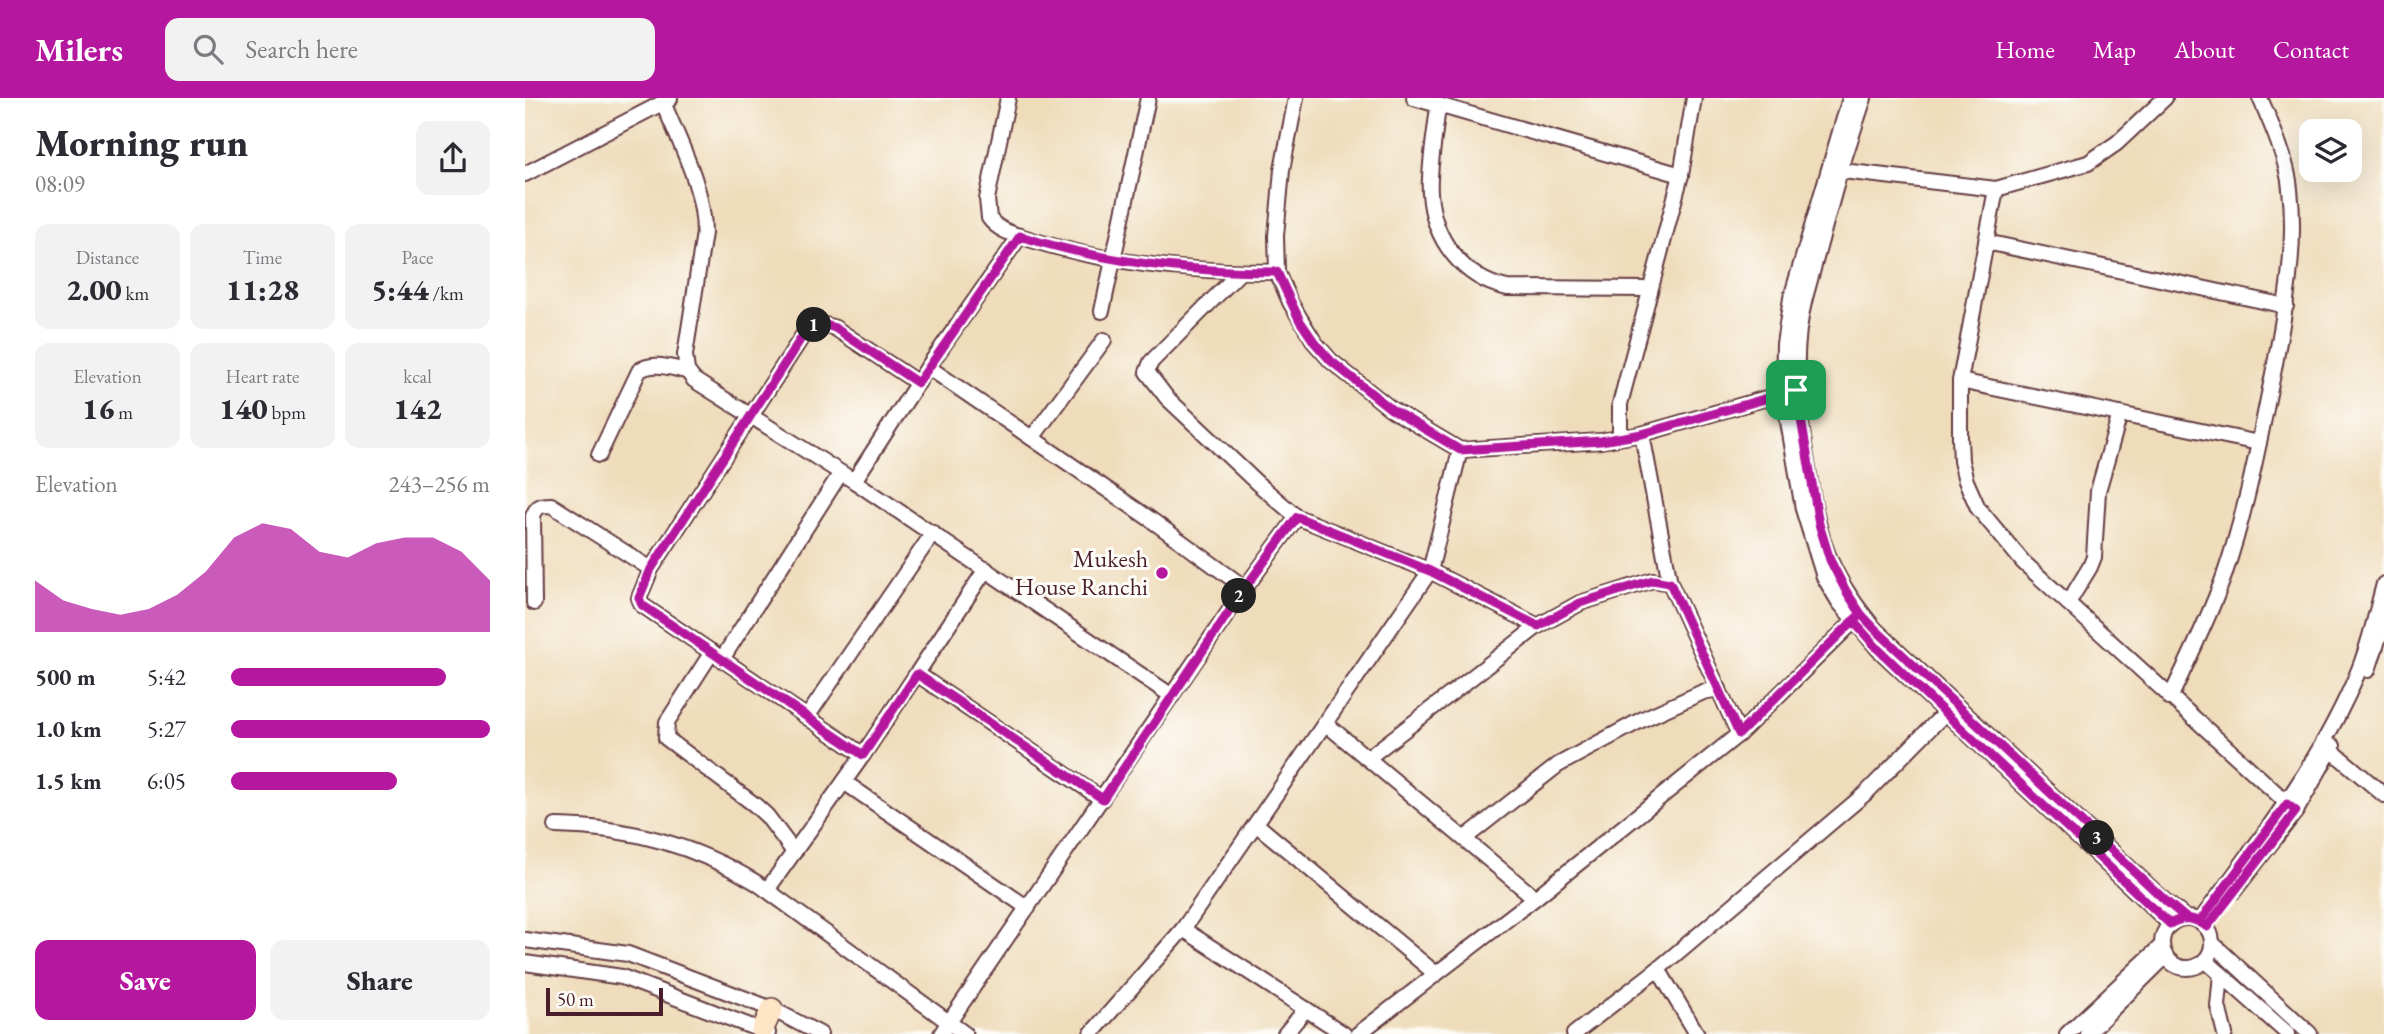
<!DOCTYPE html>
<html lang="en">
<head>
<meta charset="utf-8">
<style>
	:root { --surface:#fff; --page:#f2f2f3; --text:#2b2b33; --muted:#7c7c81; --accent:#b5179e }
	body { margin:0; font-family:"EB Garamond",serif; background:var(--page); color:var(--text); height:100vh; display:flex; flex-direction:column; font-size:26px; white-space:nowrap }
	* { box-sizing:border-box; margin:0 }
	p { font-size:23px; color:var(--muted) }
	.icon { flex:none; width:38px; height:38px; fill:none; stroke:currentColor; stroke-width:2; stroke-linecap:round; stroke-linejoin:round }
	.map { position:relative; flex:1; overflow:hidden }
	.panel { display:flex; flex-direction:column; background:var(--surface); width:525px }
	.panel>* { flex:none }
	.fabs { position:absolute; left:1774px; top:21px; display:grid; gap:14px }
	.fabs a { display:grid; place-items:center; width:63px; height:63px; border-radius:14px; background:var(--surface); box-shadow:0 7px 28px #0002; font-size:35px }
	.scale { position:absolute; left:21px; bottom:18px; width:117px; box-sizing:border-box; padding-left:7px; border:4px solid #4a1f2b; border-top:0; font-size:19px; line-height:24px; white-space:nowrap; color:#4a1f2b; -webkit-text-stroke:5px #fdfcf7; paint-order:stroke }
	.pin { position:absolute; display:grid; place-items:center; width:60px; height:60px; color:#fff; margin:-30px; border-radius:14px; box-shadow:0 4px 10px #0006 }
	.km { position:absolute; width:35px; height:35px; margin:-18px; border-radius:50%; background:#222; color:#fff; font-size:19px; line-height:35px; text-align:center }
	.round { display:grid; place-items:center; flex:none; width:74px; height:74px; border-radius:14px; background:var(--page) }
	.head { display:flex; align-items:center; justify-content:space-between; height:119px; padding:0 35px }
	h1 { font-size:38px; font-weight:800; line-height:52px }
	.metrics { display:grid; grid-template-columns:repeat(3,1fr); gap:10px; height:119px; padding:7px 35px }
	.metrics div { display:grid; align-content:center; border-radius:14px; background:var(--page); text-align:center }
	.metrics b { font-size:30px; font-weight:800 }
	.metrics small { font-size:19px; font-weight:400 }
	.metrics p { font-size:19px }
	.chart { height:196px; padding:14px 35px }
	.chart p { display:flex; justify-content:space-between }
	.chart svg { width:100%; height:126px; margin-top:7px; fill:var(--accent); opacity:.7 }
	.button { display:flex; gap:14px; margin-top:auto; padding:14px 35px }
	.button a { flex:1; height:80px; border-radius:14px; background:var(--accent); color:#fff; font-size:28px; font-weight:800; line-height:80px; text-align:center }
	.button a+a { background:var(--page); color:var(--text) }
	ul { padding:0 35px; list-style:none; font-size:23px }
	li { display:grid; grid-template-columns:112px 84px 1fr; align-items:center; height:52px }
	li i { height:18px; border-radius:9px; background:var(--accent) }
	header { display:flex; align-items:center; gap:42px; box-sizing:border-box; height:98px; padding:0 35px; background:var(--accent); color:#fff }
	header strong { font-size:33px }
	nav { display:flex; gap:38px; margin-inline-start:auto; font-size:24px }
	.search { width:490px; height:63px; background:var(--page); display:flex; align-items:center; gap:18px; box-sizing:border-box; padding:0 24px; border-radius:14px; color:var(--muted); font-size:26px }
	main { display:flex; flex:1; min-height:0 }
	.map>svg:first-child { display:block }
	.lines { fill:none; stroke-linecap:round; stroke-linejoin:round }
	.street-casing { stroke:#633b41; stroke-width:18 }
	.secondary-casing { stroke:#633b41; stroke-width:24 }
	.street { stroke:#fff; stroke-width:14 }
	.secondary { stroke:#fee5c5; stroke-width:21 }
	.route-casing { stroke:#fff; stroke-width:14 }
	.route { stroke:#b5179e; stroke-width:9 }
	.poi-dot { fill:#b5179e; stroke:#fdfcf7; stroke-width:2.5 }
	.labels { text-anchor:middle; stroke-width:6; stroke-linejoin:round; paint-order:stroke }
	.poi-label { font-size:24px; fill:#4a1f2b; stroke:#fdfcf7; text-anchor:end }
</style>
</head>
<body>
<header>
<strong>Milers</strong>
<div class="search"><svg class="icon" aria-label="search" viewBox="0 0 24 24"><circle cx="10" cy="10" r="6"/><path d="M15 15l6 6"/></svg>Search here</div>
<nav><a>Home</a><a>Map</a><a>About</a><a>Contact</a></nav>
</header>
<main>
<section class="panel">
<div class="head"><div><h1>Morning run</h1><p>08:09</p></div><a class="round"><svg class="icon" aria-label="share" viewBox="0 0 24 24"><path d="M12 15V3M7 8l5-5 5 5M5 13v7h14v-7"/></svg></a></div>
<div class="metrics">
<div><p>Distance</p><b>2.00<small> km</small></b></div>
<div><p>Time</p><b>11:28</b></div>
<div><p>Pace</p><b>5:44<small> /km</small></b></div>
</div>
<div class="metrics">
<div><p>Elevation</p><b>16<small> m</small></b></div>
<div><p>Heart rate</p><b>140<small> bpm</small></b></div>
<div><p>kcal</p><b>142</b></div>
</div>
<div class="chart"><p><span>Elevation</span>243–256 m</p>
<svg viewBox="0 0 160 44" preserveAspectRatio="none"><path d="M0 44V26L10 33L20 36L30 38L40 36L50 31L60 23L70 11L80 6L90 8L100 16L110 18L120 13L130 11L140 11L150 16L160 26V44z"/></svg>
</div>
<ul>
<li><b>500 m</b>5:42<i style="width:83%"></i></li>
<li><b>1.0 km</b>5:27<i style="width:100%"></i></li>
<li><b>1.5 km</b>6:05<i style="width:64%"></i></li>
</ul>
<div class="button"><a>Save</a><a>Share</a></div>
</section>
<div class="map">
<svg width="1859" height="936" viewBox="0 0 1859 936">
	<rect width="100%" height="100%" fill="#fdfcf7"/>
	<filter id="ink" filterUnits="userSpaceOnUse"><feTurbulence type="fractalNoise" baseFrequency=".0143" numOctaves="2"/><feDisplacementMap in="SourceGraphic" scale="14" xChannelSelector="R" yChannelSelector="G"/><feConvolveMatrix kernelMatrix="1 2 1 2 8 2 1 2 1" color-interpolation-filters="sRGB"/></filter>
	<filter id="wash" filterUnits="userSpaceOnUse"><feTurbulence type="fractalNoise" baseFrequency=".00686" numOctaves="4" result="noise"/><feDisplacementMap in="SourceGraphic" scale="28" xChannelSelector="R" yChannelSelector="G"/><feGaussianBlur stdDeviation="1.57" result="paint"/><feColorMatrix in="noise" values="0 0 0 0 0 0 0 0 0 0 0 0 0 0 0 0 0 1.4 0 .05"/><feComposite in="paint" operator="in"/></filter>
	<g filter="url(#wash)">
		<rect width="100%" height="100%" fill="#efdcbb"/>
	</g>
	<g filter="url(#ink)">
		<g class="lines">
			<defs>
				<g id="street">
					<path d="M483,0l-21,101 2,19c10,14 28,17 43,22 79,25 162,32 245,32"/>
					<path d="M771,0l-14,72 -6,66 1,36 13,30 25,41 16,18 60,48 69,41 141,-9 41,-7 149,-43"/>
					<path d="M889,0l267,77"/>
					<path d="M1325,0l-59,200 -7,46 -1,48 20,117 21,68 15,25 39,47 292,275"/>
					<path d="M1339,0l-24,73 -35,127c-15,58 -7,113 3,171 5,31 10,64 23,93 11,25 27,47 44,67l291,273 20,16"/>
					<path d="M138,4c17,42 41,85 41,131l-19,122 2,16 7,9 160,101"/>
					<path d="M913,7c-2,25 -10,64 -8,88 3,46 32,85 77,95l143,1"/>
					<path d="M1309,72l162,19 92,-26 29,-20 48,-45"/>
					<path d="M0,76l145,-75"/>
					<path d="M1471,91l-36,192v58l1,22 5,20 12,27 45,54 273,249"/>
					<path d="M495,138l-92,131 -74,114 318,215"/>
					<path d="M1461,144l300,64"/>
					<path d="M715,174l-89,90 -4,10 20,26 90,85 40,34"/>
					<path d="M577,213l46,-213"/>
					<path d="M403,269l222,152 95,69"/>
					<path d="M1435,283l299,62"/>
					<path d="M1117,336l28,149"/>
					<path d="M1095,339v-33l61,-229 13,-77"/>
					<path d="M507,340l72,-98"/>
					<path d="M74,357l40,-84c13,-10 32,-3 48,0"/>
					<path d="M9,505l-1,-87c4,-10 7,-11 18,-11l100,64"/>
					<path d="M1543,505l22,-36 4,-10 4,-66 22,-77"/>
					<path d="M187,554l-45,70 -1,16 89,67 12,11 27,36"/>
					<path d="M197,561l118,-185"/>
					<path d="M1843,572l16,-48"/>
					<path d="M392,576l185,125"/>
					<path d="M1645,600c19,-40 39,-80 54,-122 23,-67 36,-138 50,-207 11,-59 23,-120 16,-180 -2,-27 -19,-66 -30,-91"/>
					<path d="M282,619l126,-184"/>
					<path d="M800,625l210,175"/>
					<path d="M1806,652l53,45"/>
					<path d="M338,657l-221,-150 -3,-7 12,-29 151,-232c11,-12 17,-15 33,-9l83,55"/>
					<path d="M843,660l170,-132 42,-23 73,-23 17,3 69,151"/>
					<path d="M319,684l184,126"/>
					<path d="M731,726l180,150"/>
					<path d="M31,728c72,1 139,19 201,57l208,151"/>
					<path d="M940,740l93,-73 85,-46 60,-27 16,-3"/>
					<path d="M242,792l96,-135 123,-186"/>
					<path d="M1709,793l62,-80 37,-65"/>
					<circle cx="1662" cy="845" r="25"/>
					<path d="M1675,823c59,-80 120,-157 158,-249 12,-29 18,-59 26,-88"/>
					<path d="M658,831l161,105"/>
					<path d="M0,842l103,14 144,55 48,25"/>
					<path d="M1687,845l98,91"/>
					<path d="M1680,862l83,74"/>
					<path d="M0,865l97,14 146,56"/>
					<path d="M1133,871l39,65"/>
					<path d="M1696,876l-3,32 7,28"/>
					<path d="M416,936l304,-446 52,-71 133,54 108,55"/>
					<path d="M566,936l92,-105 247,-358 30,-121"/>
					<path d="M760,936l21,-25"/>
					<path d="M833,936l177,-136 204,-164 120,-118"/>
					<path d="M1049,936l84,-65 208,-176 84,-85"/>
					<path d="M1542,936l94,-88"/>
					<path d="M1562,936l78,-77"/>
				</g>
				<path id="secondary" d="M237,933l10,-22"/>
			</defs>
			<use href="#street" class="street-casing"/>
			<use href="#secondary" class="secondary-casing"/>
			<use href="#street" class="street"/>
			<use href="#secondary" class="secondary"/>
		</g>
	</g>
	<g class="lines" filter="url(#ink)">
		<defs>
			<path id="route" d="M1271,292l-154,44 -41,7 -141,9 -69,-41 -60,-48 -16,-18 -15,-22 -23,-49c-88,0 -173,-9 -257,-36l-102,147 -83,-55c-16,-6 -22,-3 -33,9l-151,232 -12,29 3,7 221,150 54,-81 186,125 142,-211 52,-71 133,54 108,55 42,-23 73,-23 17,3 69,151 114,-113 8,-7 14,15 292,273 19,16 14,3 87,-117 9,7 -89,116c-13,-10 -24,-11 -37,-3l-225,-211 -67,-64 -25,-28 8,-7 -15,-23 -16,-31 -11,-36 -23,-134"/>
		</defs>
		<use href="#route" class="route-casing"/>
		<use href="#route" class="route"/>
	</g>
	<circle class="poi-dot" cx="637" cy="475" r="7"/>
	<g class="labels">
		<g class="poi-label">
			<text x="623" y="469">Mukesh<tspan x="623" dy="28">House Ranchi</tspan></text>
		</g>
	</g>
</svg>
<div class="fabs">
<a><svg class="icon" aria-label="layers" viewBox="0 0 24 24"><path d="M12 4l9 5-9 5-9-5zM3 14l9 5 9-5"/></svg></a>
</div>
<div class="scale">50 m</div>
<div class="pin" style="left:1271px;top:292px;background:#1e9e55"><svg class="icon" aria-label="arrive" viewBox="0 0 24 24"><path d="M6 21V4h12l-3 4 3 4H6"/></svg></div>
<b class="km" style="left:289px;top:227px">1</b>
<b class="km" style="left:714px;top:498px">2</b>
<b class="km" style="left:1572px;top:740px">3</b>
</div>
</main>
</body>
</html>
